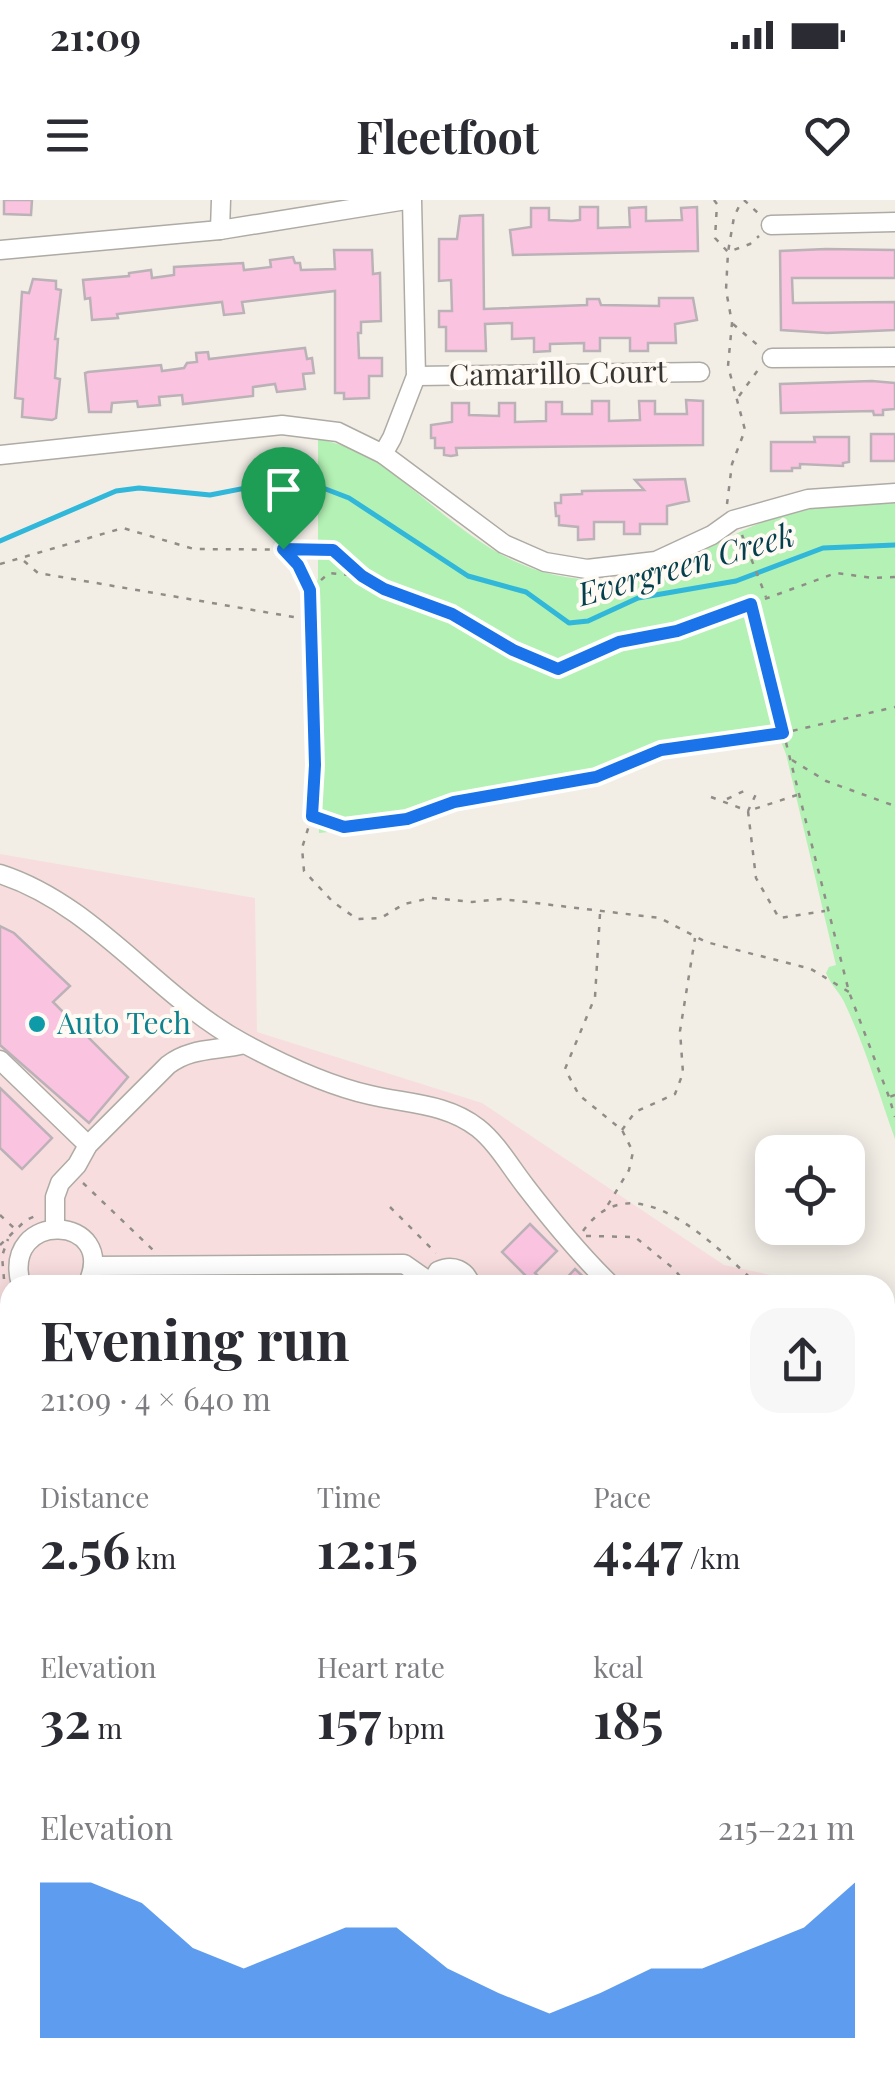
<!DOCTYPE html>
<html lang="en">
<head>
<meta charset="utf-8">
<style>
	:root { --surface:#fff; --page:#f7f7f7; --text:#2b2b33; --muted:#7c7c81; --accent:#1a73e8 }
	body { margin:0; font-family:"Playfair Display",serif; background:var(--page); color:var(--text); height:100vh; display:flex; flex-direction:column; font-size:38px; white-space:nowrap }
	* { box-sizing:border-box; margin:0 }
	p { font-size:32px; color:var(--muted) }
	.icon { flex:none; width:55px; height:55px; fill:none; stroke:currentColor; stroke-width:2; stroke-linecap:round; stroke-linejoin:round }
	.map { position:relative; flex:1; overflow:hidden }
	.side { position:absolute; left:0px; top:1075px; width:895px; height:812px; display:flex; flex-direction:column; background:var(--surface); border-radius:30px 30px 0 0; box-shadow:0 5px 25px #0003 }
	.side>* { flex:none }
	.controls { position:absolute; left:755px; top:935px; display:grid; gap:20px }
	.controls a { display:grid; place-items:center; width:110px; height:110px; border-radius:20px; background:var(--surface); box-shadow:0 5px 25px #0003; font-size:50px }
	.pin { position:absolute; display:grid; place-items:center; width:85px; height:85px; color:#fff; margin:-102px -42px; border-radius:50% 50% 50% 0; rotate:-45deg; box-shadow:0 0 10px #0007 }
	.pin .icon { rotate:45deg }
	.round { display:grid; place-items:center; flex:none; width:105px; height:105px; border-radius:30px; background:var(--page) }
	.overview { display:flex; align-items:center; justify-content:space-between; height:170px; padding:0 40px }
	h1 { font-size:55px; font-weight:700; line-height:75px }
	.metrics { display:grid; grid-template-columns:repeat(3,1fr); gap:15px; height:170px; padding:10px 40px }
	.metrics div { display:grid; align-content:center }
	.metrics b { font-size:50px; font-weight:700 }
	.metrics small { font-size:28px; font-weight:400 }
	.metrics p { font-size:28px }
	.chart { height:280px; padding:20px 40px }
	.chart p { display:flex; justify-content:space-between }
	.chart svg { width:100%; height:180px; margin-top:10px; fill:var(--accent); opacity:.7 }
	.status { display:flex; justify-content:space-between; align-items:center; height:70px; padding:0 50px; background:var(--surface); direction:ltr }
	.status svg { height:28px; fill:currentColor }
	header { display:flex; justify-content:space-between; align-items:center; height:130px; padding:0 40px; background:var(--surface); font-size:45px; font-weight:700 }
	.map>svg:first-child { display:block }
	.education { fill:#f8ddde }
	.green { fill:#b3f1b4 }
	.water { fill:#30b7d9 }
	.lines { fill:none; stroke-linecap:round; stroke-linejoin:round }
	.stream { stroke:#30b7d9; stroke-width:5 }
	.building { fill:#fac3df; stroke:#bab2b6; stroke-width:2.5 }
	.minor-casing { stroke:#aeaba4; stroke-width:21 }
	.path { stroke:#908d88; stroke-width:2.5; stroke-dasharray:5 8; stroke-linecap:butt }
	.minor { stroke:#fff; stroke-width:18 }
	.route-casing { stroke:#fff; stroke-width:20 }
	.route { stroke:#1a73e8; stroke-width:12 }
	.culture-dot { fill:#0f9aa8; stroke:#fffbf4; stroke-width:4 }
	.labels { text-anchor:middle; stroke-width:8; stroke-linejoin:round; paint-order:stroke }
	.street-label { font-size:30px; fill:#373532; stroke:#fffbf4 }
	.culture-label { font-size:30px; fill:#0d838f; stroke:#fffbf4; text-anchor:start }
	.water-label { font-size:32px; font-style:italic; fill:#033f4d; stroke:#fffbf4 }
</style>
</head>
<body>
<div class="status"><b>21:09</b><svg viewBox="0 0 49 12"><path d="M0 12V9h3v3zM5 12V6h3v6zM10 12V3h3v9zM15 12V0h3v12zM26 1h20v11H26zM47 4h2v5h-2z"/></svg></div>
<header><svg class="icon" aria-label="menu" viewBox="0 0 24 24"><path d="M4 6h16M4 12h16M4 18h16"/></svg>Fleetfoot<svg class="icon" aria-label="heart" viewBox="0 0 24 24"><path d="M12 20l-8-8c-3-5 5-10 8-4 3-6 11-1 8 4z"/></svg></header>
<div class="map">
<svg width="895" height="1887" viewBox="0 0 895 1887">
	<rect width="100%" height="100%" fill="#f2eee6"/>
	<g class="education">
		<path d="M0,654l255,44 2,134 225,71 242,162 93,20h-807v677h-10z"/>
		<path d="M885,1099l10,2v207l-10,14z"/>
		<path d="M885,1371l10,5v511h-854v-9h844z"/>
	</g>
	<g class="green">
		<path d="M318,238l29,9 24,11c48,32 90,78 143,103 51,24 111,25 163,2 33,-14 63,-34 97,-45 40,-13 80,-15 121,-16v637c-16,-45 -29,-90 -49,-133 -5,-13 -15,-20 -20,-33l3,-6 7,-2 -50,-211 -6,-15 -109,14 -89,29 -133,26 -54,17 -76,8 -5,-239 4,-16z"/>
		<path d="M0,1408l10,9v253l-10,-9z"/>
	</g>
	<path class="water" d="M257,1878h103l-8,9h-95z"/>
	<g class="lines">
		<path class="stream" d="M0,341l116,-50 23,-3 71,7 72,-14 28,2 39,15 119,78 58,16 43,31 19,-2 50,-23 98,-17 87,-33 72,-3"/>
	</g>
	<g class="building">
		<path d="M4,0h28l-1,15 -27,-1z"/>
		<path d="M580,7h18v21l32,-1 -1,-19 17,-1v14l36,-1 -1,-12 16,-1 1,44 -185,4 -3,-25 21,-3v-19h18v12l23,1 8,-1z"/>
		<path d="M483,15l1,94 103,-4v-6h12l2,6 58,1v-8h34l4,22 -22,4 1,19h-28v8h-18v-13h-30v13h-16v-8l-34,1v7l-16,1v-14l-22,1v-16l-27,1 1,27h-40v-24h-7v-16h13l-1,-31 -12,1v-42h18l3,-23z"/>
		<path d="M826,49l69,1v28h-103l1,25 102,-1v28l-68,3 -46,-3 -1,-79z"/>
		<path d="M334,50h38l1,24 7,-1 1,48 -20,1v11h-3l1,25h23v18h-13v22l-25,1v-6h-9v-102l-93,11 2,11 -20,2 -2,-13 -105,12 1,4 -26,2 -2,-22 -5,1 -2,-19 46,-4v-3l22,-3 1,8 22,-3v-8l69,-4 1,7 27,-3 -1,-7 23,-3 2,6h5l1,7 34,-1z"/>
		<path d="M33,79l23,2v8l5,1 -6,49h3l-3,39 5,1 -4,39 -4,2 -30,-3 1,-18 -8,-1 7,-106 7,1z"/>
		<path d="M305,148l2,11 5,-1 2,15 -11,1 2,15 -28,3 -2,-8 -22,3v9l-70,8 -1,-9 -23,2 1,8 -22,2 -1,-6 -25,2 -1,9h-22l-4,-39 3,-1 73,-7 1,6 22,-3 3,-5 10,-1 -1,-9 12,-1 1,7z"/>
		<path d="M872,181l23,2v26l-12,1v5h-9l-1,-4 -92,2 -1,-29z"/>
		<path d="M686,200l17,1v44l-247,3 1,7 -6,1 -7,-1v-7h-9v-10h-4v-13l21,-3v-19h17v12l30,1v-13h16v19l31,-1v-19h16v12h30v-13h17v20l31,-1 -1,-19h16v13h32z"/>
		<rect x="871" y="234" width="24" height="27"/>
		<path d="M814,237h35v25l-6,1v3l-43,-2v4h-8v3h-21v-29h44z"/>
		<path d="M685,279l4,22 -22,5v18h-27v10h-16v-12h-30v17l-16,1v-13l-19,-2v-9h-3l-1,-13h6v-8l21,-1v-3l62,-1 -9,-10z"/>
		<path d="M0,726l14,7 56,53 -17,16 75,75 -39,46 -89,-78z"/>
		<path d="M0,888l52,50 -30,31 -22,-21z"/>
		<path d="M530,1024l27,27 -22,22 12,12h-31l9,-10 -23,-23z"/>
		<path d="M575,1069l17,16h-32z"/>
	</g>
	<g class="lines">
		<defs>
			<g id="minor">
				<path d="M771,25l124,-3"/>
				<path d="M220,30l1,-30"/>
				<path d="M0,50l220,-20 186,-30"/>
				<path d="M772,158l123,-1"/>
				<path d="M416,176l284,-4"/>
				<path d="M383,254l9,-16 24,-62 -4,-176"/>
				<path d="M0,255l282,-30 56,7 45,22 121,90 41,18 42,7 69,-8 56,-26 21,-15 75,-21 87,-6"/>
				<path d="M0,674c96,31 156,122 243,169 39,21 83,42 127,52 37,9 76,8 108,33 19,15 33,40 48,59 27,35 53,67 85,98"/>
				<path d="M0,860l88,85"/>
				<path d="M55,1028v-31l5,-14 17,-18 11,-20 80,-80c23,-18 49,-14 76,-21"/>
				<path d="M93,1066l311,-2 26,18"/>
				<path d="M21,1085c-21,-77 100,-71 66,0"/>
				<path d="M430,1085l8,-14c15,-7 28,-1 33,14"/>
				<path d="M885,1157l10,-7"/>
				<path d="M885,1192l10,7"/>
				<path d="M0,1251l10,10"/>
				<path d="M885,1292l10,-21"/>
				<path d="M885,1624l10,-11"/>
				<path d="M885,1798l10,9"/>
				<path d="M885,1835l10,10"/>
				<path d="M498,1878v9"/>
				<path d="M626,1887l9,-9"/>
			</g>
		</defs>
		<use href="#minor" class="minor-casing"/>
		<g class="path">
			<path d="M714,0l3,4 -2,34 13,14 22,-8 9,-8"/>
			<path d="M744,0l15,14"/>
			<path d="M733,124l28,24"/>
			<path d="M739,196l19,-26"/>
			<path d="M727,304l5,-40 13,-34 -17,-64 4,-43 -6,-33 2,-38 6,-35 8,-17"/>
			<path d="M742,335l24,62"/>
			<path d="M284,350l14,15 11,23"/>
			<path d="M24,361l14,12 273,47"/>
			<path d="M0,364l123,-36 71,21 139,1 28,25"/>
			<path d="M895,377l-22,1 -37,-5 -159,58 -58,11 -61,27 -45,-18 -61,-37 -68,-25 -22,-13 -33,-3 -19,17 5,175 -3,51 32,11 63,-8 47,-17 142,-25 65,-27 122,-17 112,-26"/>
			<path d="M751,404l98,388 40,105"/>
			<path d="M792,560l34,21 69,25"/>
			<path d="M797,595l-49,16 8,67 23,40 46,-7"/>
			<path d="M711,597l37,14 8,-17"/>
			<path d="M727,599l21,-10"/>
			<path d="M312,616l-10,32 2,23 29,31 24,17 24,-1 23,-14 27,-6 41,4 30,-3 158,19 46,24 105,27 38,23"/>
			<path d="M600,714l-5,83 -30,72 14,26 43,35 11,22 -4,18 -23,38"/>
			<path d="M895,895l-6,2 6,20"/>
			<path d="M622,930l13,-18 40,-18 8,-21 -3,-42 15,-93"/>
			<path d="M83,983l70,67"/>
			<path d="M390,1007l46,46"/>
			<path d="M0,1015l14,13"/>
			<path d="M583,1031c51,-72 132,15 175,54"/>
			<path d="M586,1036l49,1 39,32 13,16"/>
			<path d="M0,1045l26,-25 12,-5"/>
			<path d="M4,1079l-2,-23 6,-17"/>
			<path d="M722,1085h2"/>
			<path d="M885,1126l10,-2"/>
			<path d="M885,1362l10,5"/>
			<path d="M0,1665l10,10"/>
			<path d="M462,1878v9"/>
			<path d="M534,1878v9"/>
			<path d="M216,1887l1,-9"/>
			<path d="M244,1887l1,-9"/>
			<path d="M383,1887l18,-9"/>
		</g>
		<use href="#minor" class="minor"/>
	</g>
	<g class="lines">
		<defs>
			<path id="route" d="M283,349l50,1 29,26 22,13 68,25 61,36 45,19 61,-27 58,-11 74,-27 32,129 -122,17 -65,27 -142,25 -47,17 -63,8 -32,-11 3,-51 -5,-175 -12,-25z"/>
		</defs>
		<use href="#route" class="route-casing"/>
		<use href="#route" class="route"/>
	</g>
	<circle class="culture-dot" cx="37" cy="824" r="10"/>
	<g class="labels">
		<g class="street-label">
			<text transform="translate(558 174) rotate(-1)" y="10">Camarillo Court</text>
		</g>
		<g class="culture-label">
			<text x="57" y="834">Auto Tech</text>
		</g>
		<g class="water-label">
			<text transform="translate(686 365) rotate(-16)" y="11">Evergreen Creek</text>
		</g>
	</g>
</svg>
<div class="controls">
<a><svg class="icon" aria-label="locate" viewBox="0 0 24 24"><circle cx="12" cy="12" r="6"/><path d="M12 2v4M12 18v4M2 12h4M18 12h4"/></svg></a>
</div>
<div class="pin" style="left:283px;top:349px;background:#1e9e55"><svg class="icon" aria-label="arrive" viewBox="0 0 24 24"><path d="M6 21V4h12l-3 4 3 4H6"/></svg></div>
<section class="side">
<div class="overview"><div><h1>Evening run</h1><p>21:09 · 4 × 640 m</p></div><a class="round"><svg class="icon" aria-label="share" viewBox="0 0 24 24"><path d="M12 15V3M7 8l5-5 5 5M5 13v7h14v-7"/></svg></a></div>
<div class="metrics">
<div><p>Distance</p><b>2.56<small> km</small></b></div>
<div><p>Time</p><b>12:15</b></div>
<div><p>Pace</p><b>4:47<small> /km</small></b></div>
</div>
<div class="metrics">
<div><p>Elevation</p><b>32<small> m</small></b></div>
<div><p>Heart rate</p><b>157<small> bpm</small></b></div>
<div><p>kcal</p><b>185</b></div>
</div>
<div class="chart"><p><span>Elevation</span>215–221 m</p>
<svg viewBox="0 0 160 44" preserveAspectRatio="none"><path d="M0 44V6L10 6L20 11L30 22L40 27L50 22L60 17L70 17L80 27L90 33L100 38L110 33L120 27L130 27L140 22L150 17L160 6V44z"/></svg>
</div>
</section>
</div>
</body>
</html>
